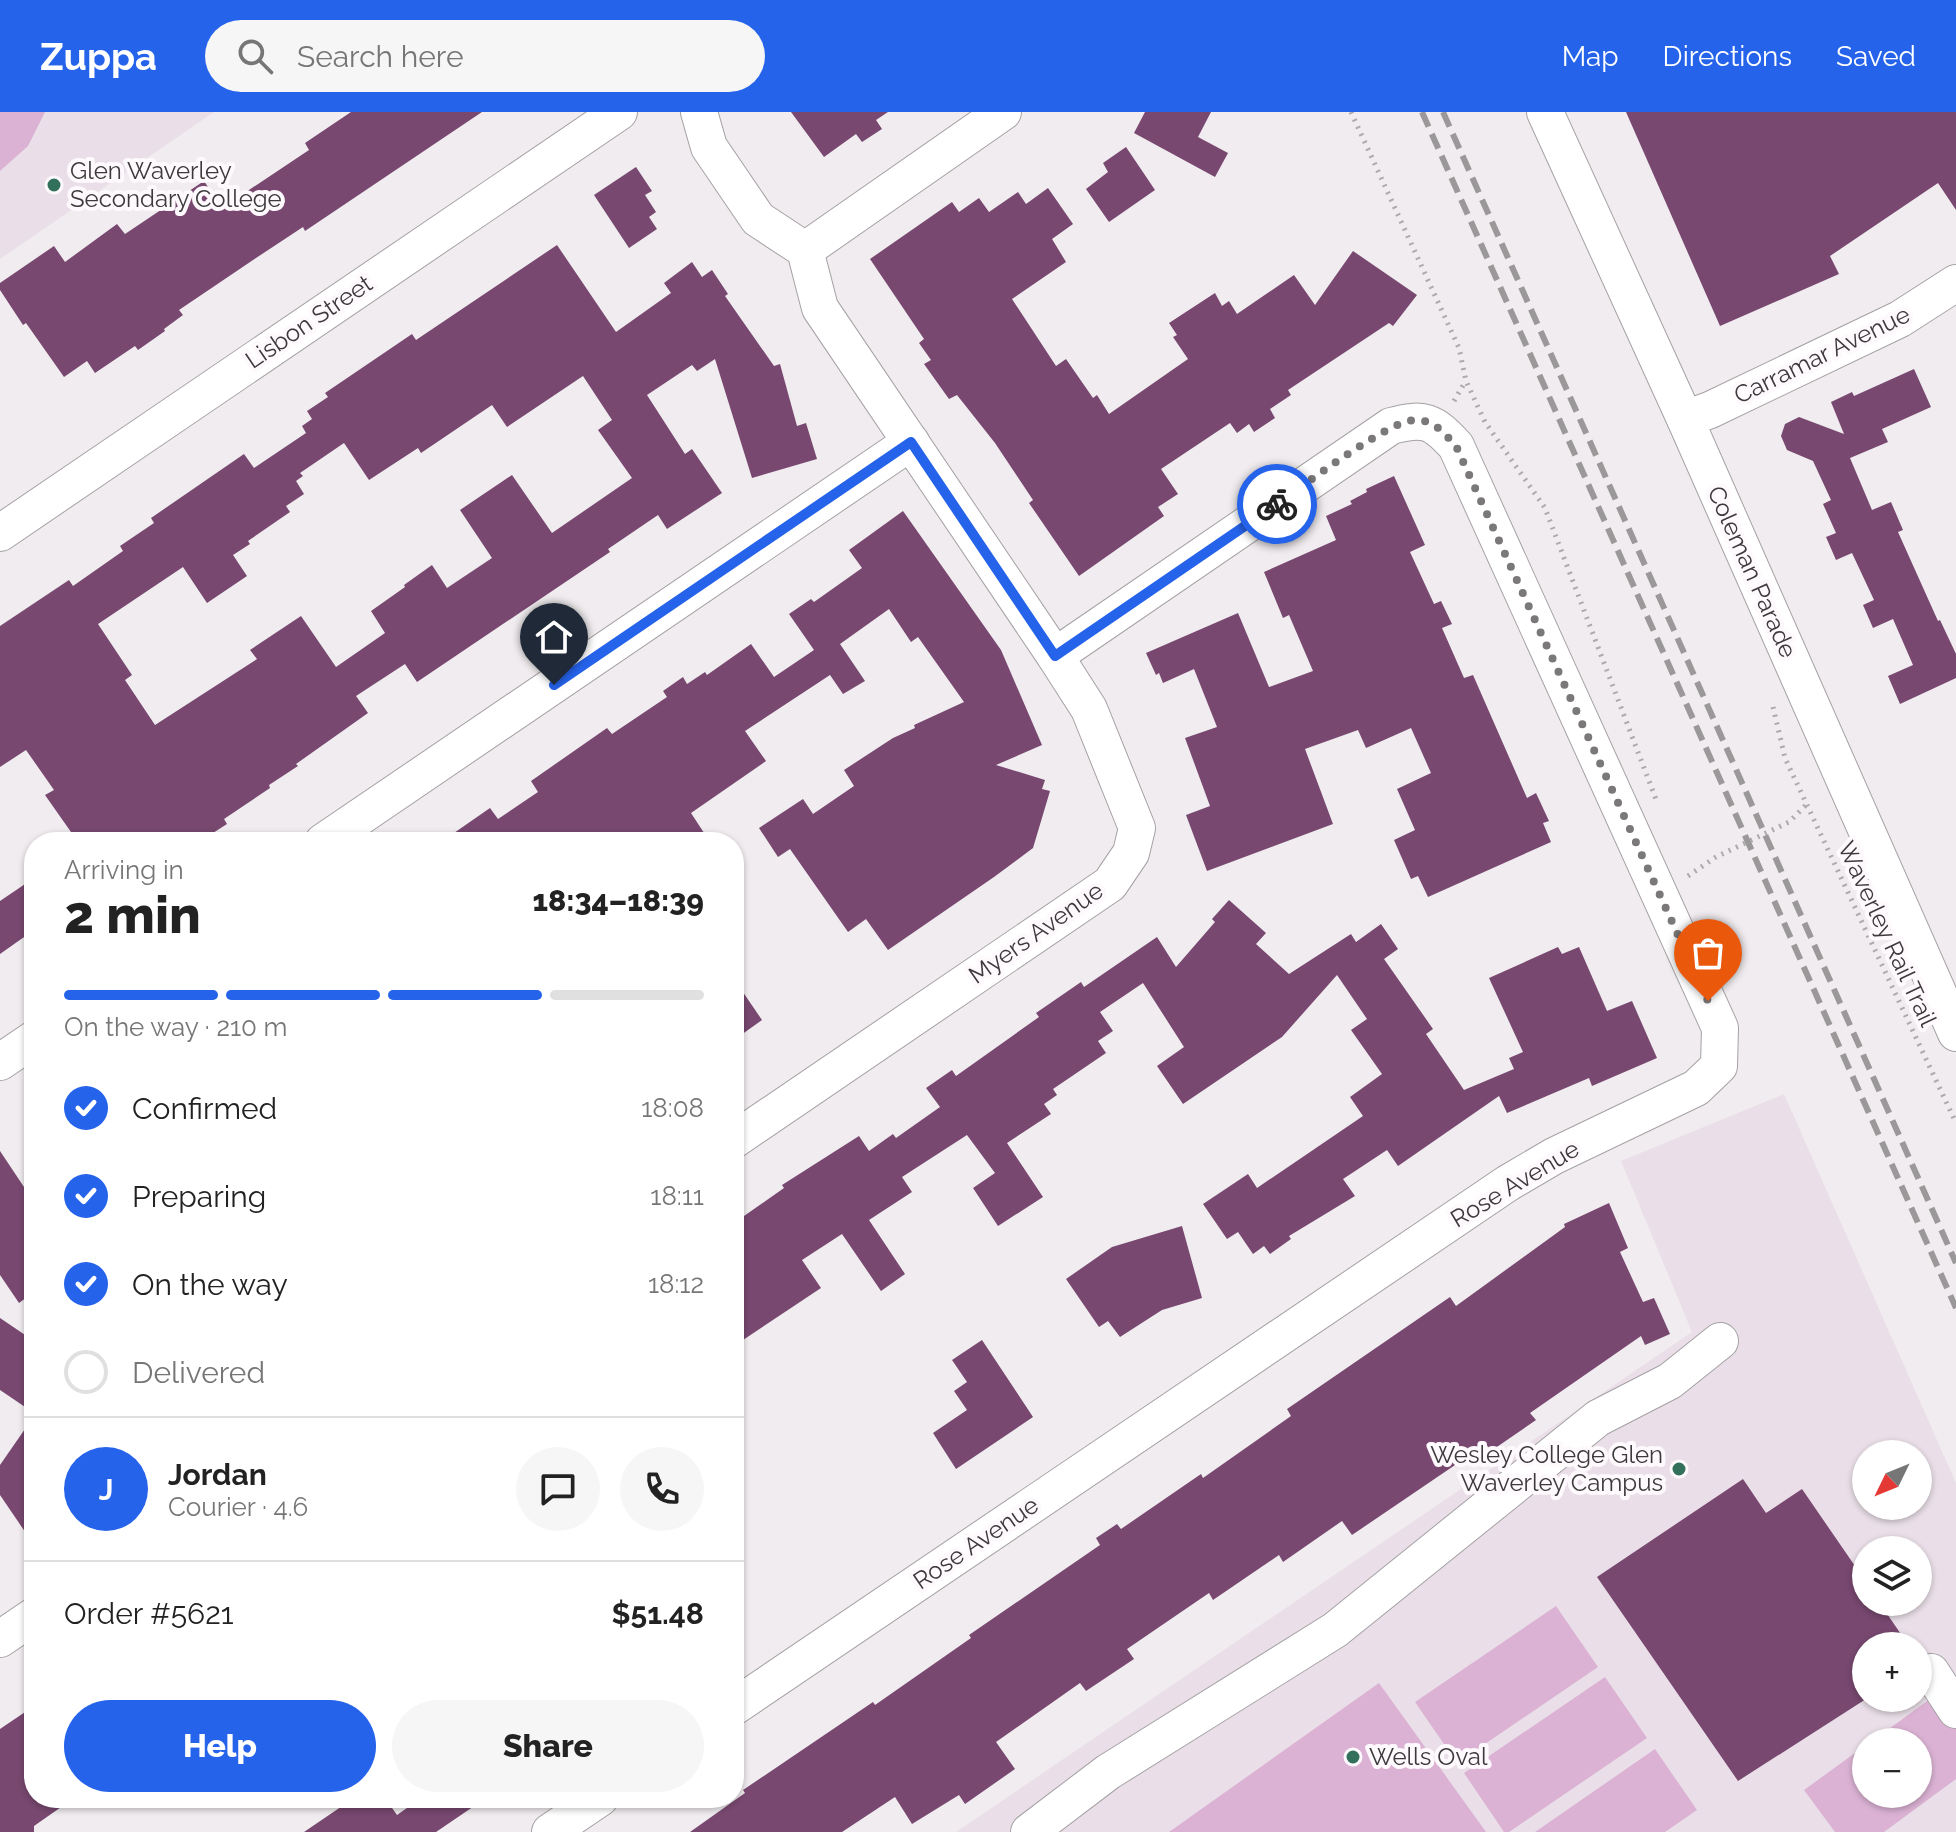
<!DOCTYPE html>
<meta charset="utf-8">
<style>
body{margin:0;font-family:Raleway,sans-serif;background:#f6f6f6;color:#222;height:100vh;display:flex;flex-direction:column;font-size:30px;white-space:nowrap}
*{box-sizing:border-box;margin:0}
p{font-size:26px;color:#767676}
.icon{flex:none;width:44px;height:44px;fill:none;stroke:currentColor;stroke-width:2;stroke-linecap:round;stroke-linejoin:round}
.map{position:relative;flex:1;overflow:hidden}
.details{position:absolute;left:24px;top:720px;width:720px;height:976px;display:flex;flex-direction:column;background:#fff;border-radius:32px;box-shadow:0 2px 6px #0004}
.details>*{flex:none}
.needle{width:52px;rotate:227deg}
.controls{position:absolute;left:1852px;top:1328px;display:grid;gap:16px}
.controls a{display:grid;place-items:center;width:80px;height:80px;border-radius:50%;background:#fff;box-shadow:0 2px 6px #0004;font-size:40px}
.pin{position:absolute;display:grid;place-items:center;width:68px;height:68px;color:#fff;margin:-82px -34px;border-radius:50% 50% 50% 0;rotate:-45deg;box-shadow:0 0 8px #0007}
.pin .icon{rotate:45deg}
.courier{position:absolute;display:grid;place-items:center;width:80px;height:80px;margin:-40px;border:6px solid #2563eb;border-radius:50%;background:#fff;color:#222;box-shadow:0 2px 10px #0007}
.headline em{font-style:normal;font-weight:800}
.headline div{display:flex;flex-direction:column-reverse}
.headline{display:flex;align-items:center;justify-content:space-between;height:136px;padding:0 40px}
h1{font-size:52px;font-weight:800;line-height:60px}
.bar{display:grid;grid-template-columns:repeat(4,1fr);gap:12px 8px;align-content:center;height:96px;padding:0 40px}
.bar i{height:10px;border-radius:6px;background:#e0e0e0}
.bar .on{background:#2563eb}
.bar p{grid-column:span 4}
.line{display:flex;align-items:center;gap:20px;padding:0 40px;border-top:2px solid #e0e0e0}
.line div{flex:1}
.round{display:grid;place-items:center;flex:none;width:84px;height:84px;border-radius:42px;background:#f6f6f6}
ol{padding:0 40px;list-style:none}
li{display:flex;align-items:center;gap:24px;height:88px}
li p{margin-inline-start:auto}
li .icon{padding:8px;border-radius:50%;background:#2563eb;color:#fff;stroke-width:4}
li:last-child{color:#767676}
li i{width:44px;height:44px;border:4px solid #e0e0e0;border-radius:50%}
.button{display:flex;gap:16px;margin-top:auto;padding:16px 40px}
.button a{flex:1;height:92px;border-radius:48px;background:#2563eb;color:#fff;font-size:32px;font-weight:800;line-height:92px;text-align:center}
.button a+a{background:#f6f6f6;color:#222}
header{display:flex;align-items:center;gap:48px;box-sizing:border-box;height:112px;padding:0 40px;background:#2563eb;color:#fff}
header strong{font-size:38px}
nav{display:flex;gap:44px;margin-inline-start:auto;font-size:28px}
.search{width:560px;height:72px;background:#f6f6f6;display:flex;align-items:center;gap:20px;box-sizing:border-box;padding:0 28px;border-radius:44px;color:#767676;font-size:30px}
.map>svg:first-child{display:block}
</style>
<header>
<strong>Zuppa</strong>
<div class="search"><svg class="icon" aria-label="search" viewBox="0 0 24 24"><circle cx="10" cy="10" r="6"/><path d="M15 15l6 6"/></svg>Search here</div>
<nav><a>Map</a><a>Directions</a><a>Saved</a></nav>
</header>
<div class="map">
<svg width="1956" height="1720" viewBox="0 0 1956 1720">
<rect width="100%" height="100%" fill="#f0ecef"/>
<g fill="#eadfe8" fill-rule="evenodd">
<polygon points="0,0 214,0 0,147"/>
<path d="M1784 982 1956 1371V1720H956L1692 1220 1621 1049ZM1866 1342H1918V1394H1866ZM1866 1438H1918V1490H1866ZM1866 1534H1918V1586H1866ZM1866 1630H1918V1682H1866Z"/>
</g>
<g fill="#dbb2d4">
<polygon points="0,0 45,0 28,34 0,59"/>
<polygon points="1556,1494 1598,1555 1457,1651 1415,1590"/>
<polygon points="1605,1565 1647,1626 1509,1720 1504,1720 1464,1661"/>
<polygon points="1379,1571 1486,1720 1169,1720"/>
<polygon points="1934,1584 1956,1613 1956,1667 1884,1720 1835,1720 1804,1678 1866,1633 1866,1682 1918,1682 1918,1630 1871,1630"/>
<polygon points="1655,1637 1697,1698 1665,1720 1535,1720"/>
</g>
<g fill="#784870" fill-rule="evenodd">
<polygon points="351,0 482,0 305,119 303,115 256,146 179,198 183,203 164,217 165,219 138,238 135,234 95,261 87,249 64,265 26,211 23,213 0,178 0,171 54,134 65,150 117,112 125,122 204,69 222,96 309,38 305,31"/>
<polygon points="791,0 888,0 876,8 882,17 862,30 856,22 824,45"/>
<polygon points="1145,0 1211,0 1198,25 1228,41 1215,65 1134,21"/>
<polygon points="1626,0 1956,0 1956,98 1938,71 1830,144 1839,162 1720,214"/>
<polygon points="1126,35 1155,78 1109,110 1086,77 1108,60 1103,51"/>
<polygon points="636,55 652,79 645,83 656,100 649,105 657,117 629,136 594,83"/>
<polygon points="1048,76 1073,112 1052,127 1066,150 1012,187 1056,254 1066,247 1093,286 1097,283 1109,302 1188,247 1173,225 1177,223 1169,211 1215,181 1222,194 1229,189 1237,202 1294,163 1315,193 1353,139 1417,183 1393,214 1389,211 1288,278 1291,283 1270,297 1275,306 1254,320 1249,312 1237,321 1230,311 1161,357 1178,382 1158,395 1164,404 1079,464 1029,391 1033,388 995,331 957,283 949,287 924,252 931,248 919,231 924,227 870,147 952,90 959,100 979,86 989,100 1018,80 1026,92"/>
<path d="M557 133 616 220 671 181 664 171 692 150 702 165 712 158 728 182 725 184 774 254 780 252 797 314 806 311 817 347 752 366 715 247 697 259 692 253 647 283 685 342 692 337 722 381 667 417 658 403 608 437 610 440 417 570 405 552 356 584 368 601 296 652 298 654 269 673 270 676 224 707 227 712 199 730H78L45 683 54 678 26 638 0 655V514L69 468 73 474 123 439 120 434 154 411 151 406 244 342 254 356 306 321 302 314 312 307 307 299 328 285 325 281 412 222 416 228ZM583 264 612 308 598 318 632 366 552 421 512 363 460 398 492 446 447 476 432 453 404 473 405 475 371 499 385 521 336 555 301 504 250 538 257 547 155 613 125 568 132 563 98 512 183 455 207 491 247 464 233 443 250 432 248 429 290 400 286 394 304 382 296 369 303 364 300 361 344 331 369 368 418 336 421 341 492 293 507 315Z"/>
<polygon points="1914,257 1931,295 1882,317 1888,330 1850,346 1872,398 1891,390 1903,418 1898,420 1938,509 1940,508 1956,542 1956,566 1900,592 1888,564 1913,553 1893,507 1873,516 1863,493 1874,488 1852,441 1836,448 1826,425 1836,421 1823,392 1831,388 1813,349 1787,338 1781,324 1785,312 1799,305 1844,322 1831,290 1852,280 1854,284"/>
<polygon points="1394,364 1425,433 1410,440 1434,492 1441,489 1452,512 1442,516 1464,566 1473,563 1527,686 1536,681 1549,709 1543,711 1551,730 1428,785 1418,764 1411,767 1394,728 1415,718 1397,677 1431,661 1411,616 1366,636 1358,618 1305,637 1333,712 1207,759 1186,703 1210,694 1185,626 1217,615 1194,557 1163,571 1159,561 1156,563 1146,541 1238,501 1269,575 1313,559 1289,503 1283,506 1264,460 1336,428 1326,404 1352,392 1350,389 1367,380 1366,377"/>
<polygon points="903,399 1001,538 1042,633 996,653 1045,668 1042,677 1050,679 1033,736 994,765 888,838 866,807 848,820 790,737 778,745 759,716 803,687 813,702 854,674 844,658 893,626 915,616 914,613 964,590 918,525 911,530 889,497 840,532 865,569 843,582 830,563 745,619 766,649 691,701 710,730 441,730 490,696 498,707 538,680 531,669 607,616 612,622 667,585 663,579 683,565 687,572 705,560 707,563 751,532 774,565 814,538 789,502 811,487 814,490 862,456 849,438"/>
<polygon points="34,766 34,818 0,842 0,789"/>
<polygon points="1229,788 1266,821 1256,832 1289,862 1351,822 1356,830 1381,812 1398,837 1384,847 1433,917 1426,922 1464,978 1514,957 1509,946 1523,940 1489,866 1558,835 1562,842 1579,835 1607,899 1632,889 1657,946 1592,974 1589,966 1507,1001 1499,984 1398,1054 1387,1038 1343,1067 1355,1084 1289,1124 1291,1127 1270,1142 1264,1134 1253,1142 1238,1120 1227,1127 1203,1092 1248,1062 1257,1076 1363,1004 1350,985 1382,962 1351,918 1367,907 1337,863 1282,925 1183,992 1157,954 1184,935 1143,871 1100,900 1113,919 1098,929 1106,941 1053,977 1057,983 1044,992 1051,1002 1007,1031 1043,1085 998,1114 973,1076 995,1061 967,1023 902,1065 912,1080 869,1108 905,1162 881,1179 842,1122 802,1148 821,1176 734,1234 734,1111 784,1076 782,1073 859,1024 869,1039 893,1022 896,1026 940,995 926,976 952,958 956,964 1039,905 1036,901 1081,870 1084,875 1157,825 1176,855 1215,810 1212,807"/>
<polygon points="734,867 762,908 734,928"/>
<polygon points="0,1039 34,1090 34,1180 19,1191 0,1163"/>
<polygon points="1609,1091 1628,1136 1620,1140 1643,1190 1654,1186 1670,1222 1645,1233 1641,1224 1530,1301 1536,1308 1491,1339 1486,1332 1352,1423 1342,1409 1283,1450 1279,1443 1213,1488 1209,1481 1127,1537 1134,1547 1086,1579 1080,1571 996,1630 1015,1657 965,1692 959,1683 912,1712 895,1685 842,1720 690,1720 745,1681 743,1678 873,1590 875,1593 971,1526 969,1523 1100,1433 1096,1426 1117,1412 1121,1417 1201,1362 1203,1366 1291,1304 1287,1297 1450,1185 1456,1194 1565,1115 1564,1112"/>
<polygon points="1182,1114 1202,1186 1162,1198 1120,1225 1108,1209 1099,1215 1066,1167 1112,1135"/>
<polygon points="0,1206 34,1229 34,1301 0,1278"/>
<polygon points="982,1228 1033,1305 956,1357 933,1321 967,1298 954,1279 967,1270 952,1248"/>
<polygon points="34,1304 34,1433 0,1383 0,1353"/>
<polygon points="1743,1367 1766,1401 1802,1377 1866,1470 1866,1490 1879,1490 1909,1534 1866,1534 1866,1587 1738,1669 1597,1465"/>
<polygon points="34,1594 34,1686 74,1686 34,1714 34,1720 0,1720 0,1617"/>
<polygon points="354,1686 385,1686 397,1703 421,1686 486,1686 436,1720 304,1720"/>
</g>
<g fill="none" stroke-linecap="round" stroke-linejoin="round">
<g stroke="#a5a1a4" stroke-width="38">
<g id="minor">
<polyline points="699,0 709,35 758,107 805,138 820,196 1055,544"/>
<polyline points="1545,0 1685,307 1956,921"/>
<polyline points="805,138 1003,0"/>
<polyline points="1685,307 1710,298 1900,207 1956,171"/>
<polyline points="0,421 619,0"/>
<polyline points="323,730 911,330"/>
<polyline points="0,950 34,927"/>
<path d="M734 1028 1110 772 1131 741 1137 716 1089 597 1055 544 1391 314C1425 305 1433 309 1456 334L1720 916 1719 954 1696 976 1554 1044 1508 1071 734 1595"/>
<polyline points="0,1527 34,1504"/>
<polyline points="1931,1560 1956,1598"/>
<polyline points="550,1720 600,1686"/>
<polyline points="1029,1720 1108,1660 1335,1518 1598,1306 1670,1269 1720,1229"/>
</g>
</g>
<g stroke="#adaaac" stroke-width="5" stroke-dasharray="2 6" stroke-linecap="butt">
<polyline points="1351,0 1459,236 1466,269 1485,310 1545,396 1657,690"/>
<polyline points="1454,289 1465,270"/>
<polyline points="1773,595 1785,646 1956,1011"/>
<polyline points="1688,764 1716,745 1789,710 1806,693"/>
</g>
<use href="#minor" stroke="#fff" stroke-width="36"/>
<g stroke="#9b989a" stroke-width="6" stroke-dasharray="16 8" stroke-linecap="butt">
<polyline points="1422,0 1956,1196"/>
<polyline points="1443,0 1956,1151"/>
</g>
</g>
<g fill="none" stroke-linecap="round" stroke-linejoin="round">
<path stroke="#7b787a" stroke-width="8" stroke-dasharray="0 14.4" d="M1277 392C1303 374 1389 308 1415 308 1433 307 1445 322 1456 334L1708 889"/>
<polyline stroke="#2563eb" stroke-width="10" points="554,573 911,330 1055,544 1277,392"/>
</g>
<g fill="#33705c" stroke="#fdf9fc" stroke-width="3">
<circle cx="54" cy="73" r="8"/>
<circle cx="1679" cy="1357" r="8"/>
<circle cx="1353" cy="1645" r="8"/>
</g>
<g text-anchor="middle" stroke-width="8" stroke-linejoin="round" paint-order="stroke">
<g font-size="24" fill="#3c3a3b" stroke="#fdf9fc" text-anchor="start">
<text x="70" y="67">Glen Waverley<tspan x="70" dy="28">Secondary College</tspan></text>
<text x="1663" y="1351" text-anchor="end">Wesley College Glen<tspan x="1663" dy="28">Waverley Campus</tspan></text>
<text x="1369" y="1653">Wells Oval</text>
</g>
<g font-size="24" fill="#3c3a3b" stroke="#fdf9fc">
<text transform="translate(309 210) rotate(-34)" y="8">Lisbon Street</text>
<text transform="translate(1822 243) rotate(-26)" y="8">Carramar Avenue</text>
<text transform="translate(1752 460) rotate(66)" y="8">Coleman Parade</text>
<text transform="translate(1036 821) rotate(-35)" y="8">Myers Avenue</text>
<text transform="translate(1887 822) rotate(65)" y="8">Waverley Rail Trail</text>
<text transform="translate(1515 1072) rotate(-31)" y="8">Rose Avenue</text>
<text transform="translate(976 1431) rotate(-34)" y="8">Rose Avenue</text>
</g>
</g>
</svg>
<div class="controls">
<a><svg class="needle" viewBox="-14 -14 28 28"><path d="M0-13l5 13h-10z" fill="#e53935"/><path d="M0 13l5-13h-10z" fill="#767676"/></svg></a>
<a><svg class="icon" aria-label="layers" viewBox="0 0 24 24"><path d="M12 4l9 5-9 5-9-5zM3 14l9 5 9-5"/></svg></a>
<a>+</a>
<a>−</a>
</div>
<div class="pin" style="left:1708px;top:889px;background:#ea580c"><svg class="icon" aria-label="bag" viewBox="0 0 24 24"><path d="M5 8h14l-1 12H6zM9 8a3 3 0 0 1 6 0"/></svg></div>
<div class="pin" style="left:554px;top:573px;background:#1f2937"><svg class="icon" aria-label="home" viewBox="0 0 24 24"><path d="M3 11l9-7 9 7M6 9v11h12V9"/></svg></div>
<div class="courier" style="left:1277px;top:392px"><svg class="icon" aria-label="bike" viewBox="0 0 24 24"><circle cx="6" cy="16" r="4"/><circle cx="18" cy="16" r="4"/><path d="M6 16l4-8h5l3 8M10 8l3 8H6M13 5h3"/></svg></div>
<section class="details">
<div class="headline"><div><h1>2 min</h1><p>Arriving in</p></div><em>18:34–18:39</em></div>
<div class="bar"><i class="on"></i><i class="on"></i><i class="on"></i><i></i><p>On the way · 210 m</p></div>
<ol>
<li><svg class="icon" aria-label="check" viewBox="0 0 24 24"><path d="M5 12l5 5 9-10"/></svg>Confirmed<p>18:08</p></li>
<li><svg class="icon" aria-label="check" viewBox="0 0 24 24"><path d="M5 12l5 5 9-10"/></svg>Preparing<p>18:11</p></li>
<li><svg class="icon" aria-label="check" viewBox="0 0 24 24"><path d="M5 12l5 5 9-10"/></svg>On the way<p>18:12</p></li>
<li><i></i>Delivered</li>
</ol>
<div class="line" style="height:144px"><b class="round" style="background:#2563eb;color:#fff">J</b><div><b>Jordan</b><p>Courier · 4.6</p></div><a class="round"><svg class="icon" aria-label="chat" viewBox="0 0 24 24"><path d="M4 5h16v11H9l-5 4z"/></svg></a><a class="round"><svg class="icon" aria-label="phone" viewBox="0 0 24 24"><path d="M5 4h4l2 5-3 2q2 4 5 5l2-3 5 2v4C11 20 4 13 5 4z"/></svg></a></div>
<div class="line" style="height:104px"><div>Order #5621</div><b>$51.48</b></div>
<div class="button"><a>Help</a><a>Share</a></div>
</section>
</div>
